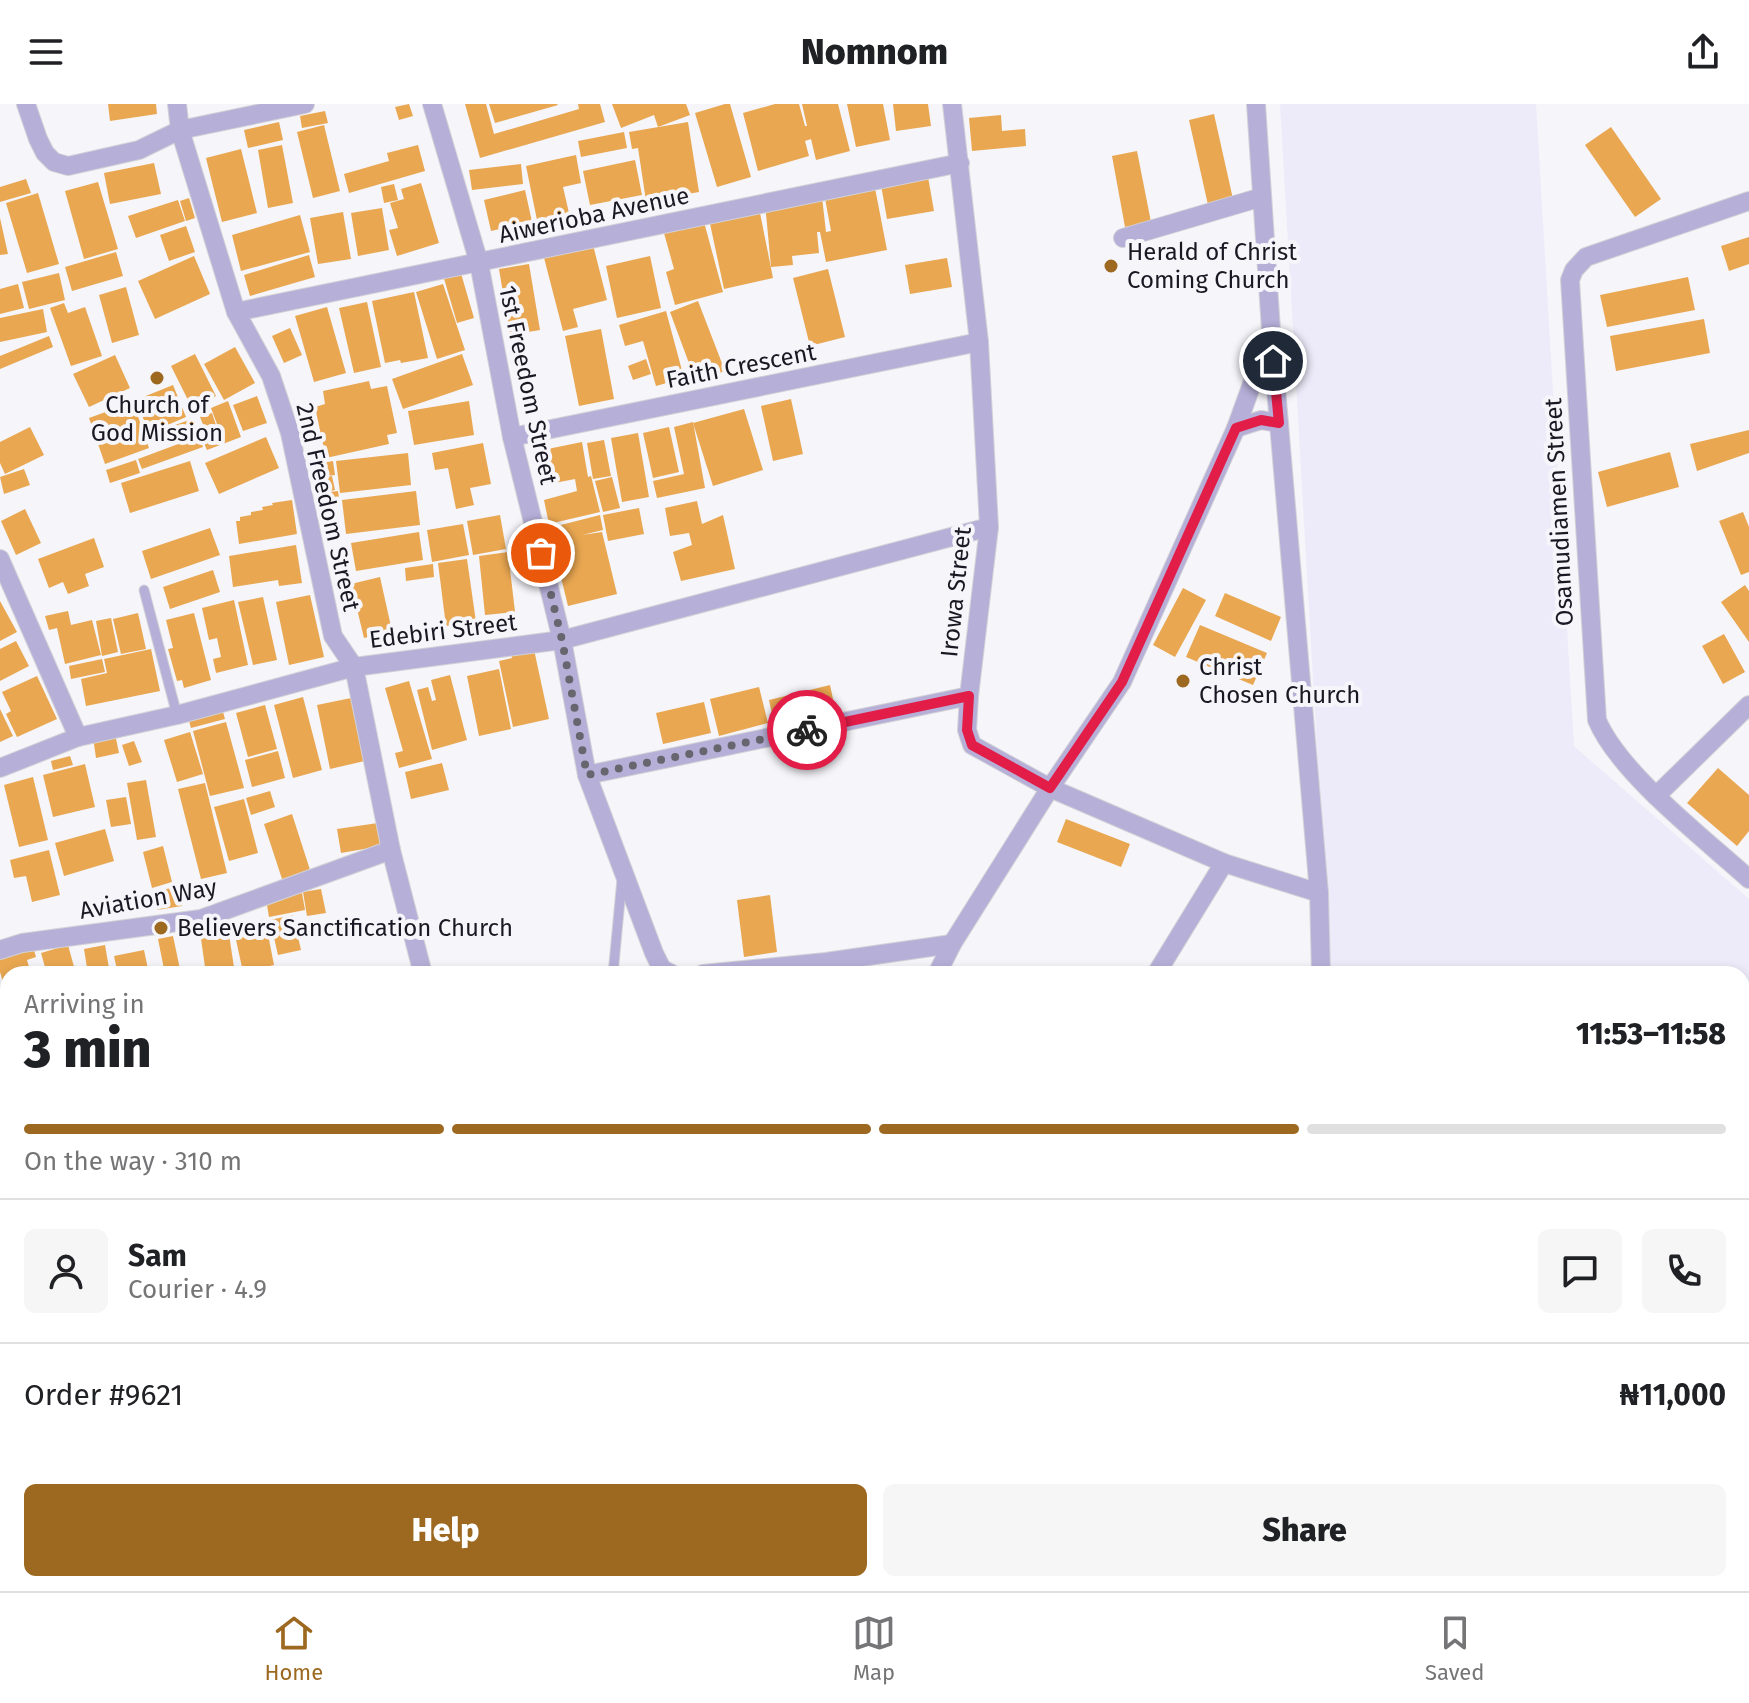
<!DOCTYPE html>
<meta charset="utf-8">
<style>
body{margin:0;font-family:"Fira Sans",sans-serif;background:#f6f6f6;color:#202124;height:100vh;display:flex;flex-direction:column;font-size:30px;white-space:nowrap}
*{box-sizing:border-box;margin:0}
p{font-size:26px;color:#757577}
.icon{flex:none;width:44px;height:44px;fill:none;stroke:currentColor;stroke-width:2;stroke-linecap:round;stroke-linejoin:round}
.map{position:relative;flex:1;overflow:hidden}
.details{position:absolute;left:0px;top:862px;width:1750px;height:626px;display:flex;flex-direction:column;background:#fff;border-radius:24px 24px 0 0;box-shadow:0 4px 12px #0003}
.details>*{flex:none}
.pin{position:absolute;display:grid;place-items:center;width:68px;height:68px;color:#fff;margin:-34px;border:4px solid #fff;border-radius:50%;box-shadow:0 2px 8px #0007}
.courier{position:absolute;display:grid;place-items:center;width:80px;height:80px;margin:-40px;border:6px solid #e11d48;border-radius:50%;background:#fff;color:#222;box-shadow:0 2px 10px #0007}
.head em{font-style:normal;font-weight:800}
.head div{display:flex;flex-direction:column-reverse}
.head{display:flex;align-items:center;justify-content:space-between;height:136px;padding:0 24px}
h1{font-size:52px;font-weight:800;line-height:60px}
.bar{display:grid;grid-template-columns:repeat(4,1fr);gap:12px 8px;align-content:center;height:96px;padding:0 24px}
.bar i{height:10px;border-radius:6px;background:#e0e0e0}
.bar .selected{background:#9d6920}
.bar p{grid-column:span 4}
.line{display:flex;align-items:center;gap:20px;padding:0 24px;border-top:2px solid #e0e0e0}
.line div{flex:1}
.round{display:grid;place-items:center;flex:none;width:84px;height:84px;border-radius:12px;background:#f6f6f6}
.action{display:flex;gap:16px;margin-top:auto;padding:16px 24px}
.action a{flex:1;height:92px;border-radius:12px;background:#9d6920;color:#fff;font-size:32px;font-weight:800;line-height:92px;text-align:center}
.action a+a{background:#f6f6f6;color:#202124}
header{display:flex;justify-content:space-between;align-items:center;height:104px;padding:0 24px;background:#fff;font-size:36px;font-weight:800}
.menu{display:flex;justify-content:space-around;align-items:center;height:112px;border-top:2px solid #e0e0e0;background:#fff;font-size:22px;color:#757577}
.menu a{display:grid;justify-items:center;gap:4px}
.menu .selected{color:#9d6920}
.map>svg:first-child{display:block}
</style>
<header><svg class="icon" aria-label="menu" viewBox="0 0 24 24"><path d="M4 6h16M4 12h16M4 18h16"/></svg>Nomnom<svg class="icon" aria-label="share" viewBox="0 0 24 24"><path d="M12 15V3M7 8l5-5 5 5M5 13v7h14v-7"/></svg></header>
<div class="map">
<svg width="1749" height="1487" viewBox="0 0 1749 1487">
<rect width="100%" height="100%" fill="#f5f5fa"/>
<polygon fill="#edebf9" points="1280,0 1536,0 1574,642 1749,795 1749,1487 792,1487 791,1480 1742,1480 1742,870 1330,870"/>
<g fill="#e9a751">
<polygon points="108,0 156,0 157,10 110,17"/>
<polygon points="409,0 413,12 399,16 395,3"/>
<polygon points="465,0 486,0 494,30 579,5 578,0 600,0 605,18 480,54"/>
<polygon points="489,0 557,0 558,1 495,19"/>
<polygon points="612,0 686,0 690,11 658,23 654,11 621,24"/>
<polygon points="725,0 730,0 751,73 717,83 695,9"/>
<polygon points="775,0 799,0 805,22 807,22 802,0 838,0 850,47 816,56 811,35 805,37 809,52 758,67 743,9"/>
<polygon points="847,0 883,0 890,36 856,43"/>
<polygon points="893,0 928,0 931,22 896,27"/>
<polygon points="325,7 328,19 302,24 300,12"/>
<polygon points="1214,10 1233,95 1208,101 1189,16"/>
<polygon points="1001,11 1002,27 1025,25 1026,42 972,47 969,14"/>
<polygon points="279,18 283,36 248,44 244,26"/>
<polygon points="688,18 699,88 646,97 638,44 632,45 629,28"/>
<polygon points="324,21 340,87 313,94 297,28"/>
<polygon points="1611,23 1661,95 1635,113 1585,41"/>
<polygon points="624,28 627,44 581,53 578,37"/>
<polygon points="282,41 293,99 268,104 258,46"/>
<polygon points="418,41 425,67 349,89 344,70 389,57 387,49"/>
<polygon points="241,45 257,109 222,118 206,54"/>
<polygon points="1137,47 1151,118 1125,123 1112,52"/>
<polygon points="576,51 581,79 563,83 569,109 537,116 526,62"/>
<polygon points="635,56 642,91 590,101 583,67"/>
<polygon points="154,59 161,90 110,100 104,69"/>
<polygon points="521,60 523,80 472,86 469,66"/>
<polygon points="928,73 934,107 887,115 881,81"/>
<polygon points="26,75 31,89 0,98 0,83"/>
<polygon points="98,78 118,145 84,155 65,87"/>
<polygon points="421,79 439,139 397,152 389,126 398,124 390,99 404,95 401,85"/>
<polygon points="874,79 887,146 826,158 820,128 817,128 819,149 792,152 793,161 771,163 765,99 822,93 826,128 831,127 824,89"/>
<polygon points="394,80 398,96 384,99 381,83"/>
<polygon points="525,86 532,118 491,127 484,96"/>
<polygon points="38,89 59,160 27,169 6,99"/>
<polygon points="189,94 195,114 186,117 180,97"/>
<polygon points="178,96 185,117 136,134 128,112"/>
<polygon points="382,104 389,146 358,152 351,109"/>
<polygon points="759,104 773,174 724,185 709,115"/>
<polygon points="343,108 351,155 318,160 310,114"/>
<polygon points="300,111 310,148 241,167 232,131"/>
<polygon points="0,114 8,150 0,151"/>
<polygon points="704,118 723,188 675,201 666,168 674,165 664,129"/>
<polygon points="186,122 195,148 169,157 160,131"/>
<polygon points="591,133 607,196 573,205 578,223 563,227 542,146"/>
<polygon points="1749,133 1749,160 1729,167 1721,142"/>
<polygon points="116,148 123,172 72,187 65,163"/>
<polygon points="309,151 315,173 250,192 244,171"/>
<polygon points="194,152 210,190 155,215 138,177"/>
<polygon points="650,152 661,204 617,214 606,162"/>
<polygon points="947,154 952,183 910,190 905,161"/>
<polygon points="529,160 540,226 510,231 499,165"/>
<polygon points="828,165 845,233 810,242 793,174"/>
<polygon points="460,166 474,214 457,219 443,171"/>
<polygon points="59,169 65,196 29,205 22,178"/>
<polygon points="1688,173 1695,206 1607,223 1600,191"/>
<polygon points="18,180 24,204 0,210 0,185"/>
<polygon points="443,180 465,246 437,255 416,188"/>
<polygon points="126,183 139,231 112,239 99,191"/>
<polygon points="414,188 428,254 401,259 400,256 385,259 372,197"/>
<polygon points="698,197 725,267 696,278 670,208"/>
<polygon points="367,198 381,263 354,269 339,204"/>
<polygon points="64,199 68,209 85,203 102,252 71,262 50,204"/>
<polygon points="327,203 346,269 314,278 295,212"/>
<polygon points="43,205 47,228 0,238 0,214"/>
<polygon points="666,207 684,274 656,282 643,237 625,242 619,221"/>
<polygon points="1704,215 1710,249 1616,267 1610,232"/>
<polygon points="290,224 302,251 284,259 272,232"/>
<polygon points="601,225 614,295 579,302 565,232"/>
<polygon points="49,232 53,243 0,265 0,252"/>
<polygon points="235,243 255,279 224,296 204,260"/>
<polygon points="195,250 216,292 192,304 171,262"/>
<polygon points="462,250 473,281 403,305 392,275"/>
<polygon points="115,251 130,284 89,303 73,270"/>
<polygon points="646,255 651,270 633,276 628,262"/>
<polygon points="369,277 371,285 387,282 397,329 387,331 389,340 326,354 315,303 325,300 323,287"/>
<polygon points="173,281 186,313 149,329 136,296"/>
<polygon points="257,292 267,319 243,327 233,301"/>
<polygon points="791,295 803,350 773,357 761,302"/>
<polygon points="228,297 241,333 207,346 202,335 220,328 211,304"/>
<polygon points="469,297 474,331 414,341 408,307"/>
<polygon points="133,298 149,344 105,360 89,314"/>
<polygon points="744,305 763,366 713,382 693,319"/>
<polygon points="212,309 217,324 206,328 200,313"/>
<polygon points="192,315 203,343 142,365 138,355 181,339 175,321"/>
<polygon points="693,318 705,384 657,394 653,377 684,370 674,323"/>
<polygon points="30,323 44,351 5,370 0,359 0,338"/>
<polygon points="669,323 679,368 653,374 643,329"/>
<polygon points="1749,326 1749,349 1697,367 1690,340"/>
<polygon points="638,329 649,393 622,398 611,334"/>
<polygon points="266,333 279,364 219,390 205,359"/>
<polygon points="604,336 611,372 593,375 587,339"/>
<polygon points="582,338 588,373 591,372 600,408 549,420 544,396 577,387 575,375 544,381 538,347"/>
<polygon points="483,339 491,380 470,384 474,401 456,405 448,364 435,366 432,349"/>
<polygon points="1670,348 1679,383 1607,403 1598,368"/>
<polygon points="408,349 411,381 340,389 336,357"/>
<polygon points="136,356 140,369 110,379 106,366"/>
<polygon points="190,357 199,387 130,409 121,379"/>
<polygon points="333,357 335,371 319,373 317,360"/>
<polygon points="24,365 30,381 4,390 0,373"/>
<polygon points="332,372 335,386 326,388 323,374"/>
<polygon points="612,373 620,404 603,408 595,377"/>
<polygon points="338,387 339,394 322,397 321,389"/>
<polygon points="416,387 420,421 346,430 342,396"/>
<polygon points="292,396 297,430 239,440 236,417 240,417 240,413 251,411 251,408 263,406 262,403 273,401 272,399"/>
<polygon points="697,397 702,420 723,411 735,465 681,477 673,448 692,441 689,429 670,432 665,404"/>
<polygon points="639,404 644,430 608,437 603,411"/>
<polygon points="25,405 41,439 16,451 1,417"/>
<polygon points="1743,408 1749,423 1749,468 1741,471 1719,417"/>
<polygon points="500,411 506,445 473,451 467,417"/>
<polygon points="600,411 603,426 582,431 602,428 617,490 568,502 549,424"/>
<polygon points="463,420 469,451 432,458 427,426"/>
<polygon points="210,424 220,451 151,475 142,447"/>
<polygon points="419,428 423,456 356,467 351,439"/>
<polygon points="94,434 104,463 85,470 89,482 68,490 63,478 49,484 38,455"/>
<polygon points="296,441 302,479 279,482 278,476 233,483 229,452"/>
<polygon points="508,448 515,508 485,511 479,452"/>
<polygon points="467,455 476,518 446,522 438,459"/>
<polygon points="433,460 434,473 406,477 405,464"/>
<polygon points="213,466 220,488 170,505 163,483"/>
<polygon points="380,473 392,527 364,534 351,480"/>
<polygon points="1745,481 1749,487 1749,538 1721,498"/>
<polygon points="1183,484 1206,496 1175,553 1153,541"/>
<polygon points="1225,489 1281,513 1271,537 1215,512"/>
<polygon points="310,491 324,553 289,561 276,498"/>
<polygon points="263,493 277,556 253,561 238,498"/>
<polygon points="234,496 248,561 216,569 213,555 221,553 217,534 209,536 202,504"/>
<polygon points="0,497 17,528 0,537"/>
<polygon points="68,507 71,521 92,516 101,551 65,560 57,524 49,526 45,512"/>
<polygon points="138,509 146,545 121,550 113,515"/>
<polygon points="194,509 211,576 184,584 182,576 177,577 168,545 173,544 166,516"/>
<polygon points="111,514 118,548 102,552 96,517"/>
<polygon points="1200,521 1267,549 1253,581 1186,553"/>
<polygon points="1724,530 1745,568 1723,580 1702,542"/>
<polygon points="16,537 29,562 0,577 0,545"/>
<polygon points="533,541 549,615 513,623 499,557 512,554 510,546"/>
<polygon points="151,545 160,587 86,602 81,575 107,569 104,555"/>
<polygon points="102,555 105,568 71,575 69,562"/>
<polygon points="499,565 511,625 479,632 467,572"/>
<polygon points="450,571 467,636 432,646 417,586 428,583 432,597 436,596 431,576"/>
<polygon points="37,572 57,615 17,633 6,610 11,607 2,588"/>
<polygon points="409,577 432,655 399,664 395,649 403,647 385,584"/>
<polygon points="830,581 835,604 774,619 769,596"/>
<polygon points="759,583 768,619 719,632 710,595"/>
<polygon points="303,593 322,666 293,674 274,601"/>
<polygon points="356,593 369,656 330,665 317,601"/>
<polygon points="704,598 711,629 663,640 656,609"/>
<polygon points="265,601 277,645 248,653 236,609"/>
<polygon points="0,605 13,632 0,638"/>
<polygon points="223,608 225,615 191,624 189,617"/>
<polygon points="226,618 244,684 210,692 193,627"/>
<polygon points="190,628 203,670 177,678 164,636"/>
<polygon points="115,630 119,649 96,654 93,633"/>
<polygon points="134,637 142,658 129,662 122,641"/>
<polygon points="278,647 285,674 252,683 245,656"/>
<polygon points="70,652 73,661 53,666 51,657"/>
<polygon points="442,659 449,686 411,695 405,668"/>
<polygon points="85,660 95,703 53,713 43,671"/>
<polygon points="1718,664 1749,691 1749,727 1737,742 1687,699"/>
<polygon points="33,673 48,736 19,743 4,681"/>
<polygon points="146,676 156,733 137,736 127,679"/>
<polygon points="205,679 227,769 201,775 178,685"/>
<polygon points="270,687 275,703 251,711 246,694"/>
<polygon points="126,693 131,720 111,723 106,696"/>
<polygon points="244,695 258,749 229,757 214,703"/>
<polygon points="292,710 311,769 283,778 264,720"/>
<polygon points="1066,715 1130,740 1121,763 1057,738"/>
<polygon points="378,719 381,742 341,749 337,725"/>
<polygon points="105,725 114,757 64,772 55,739"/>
<polygon points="163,742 172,778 152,784 143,748"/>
<polygon points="49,746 60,791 32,798 26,772 14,774 10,756"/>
<polygon points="178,783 182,802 157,806 154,787"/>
<polygon points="321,785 326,809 307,812 303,788"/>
<polygon points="302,789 305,806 269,813 266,795"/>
<polygon points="770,791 777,848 744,853 737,796"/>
<polygon points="293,811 301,846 278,851 270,816"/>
<polygon points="265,815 274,861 243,868 233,822"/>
<polygon points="228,824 235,870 206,870 200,828"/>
<polygon points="173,832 181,870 165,870 158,835"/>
<polygon points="68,841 76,870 47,870 41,849"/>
<polygon points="105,841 110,870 88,870 84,845"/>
<polygon points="33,843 36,853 27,856 31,870 8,870 7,892 0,868 0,854"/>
<polygon points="144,846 149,870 118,870 114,852"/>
<polygon points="8,920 8,954 0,955 0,921"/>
<polygon points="8,957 8,987 0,988 0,958"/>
<polygon points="8,989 8,1002 0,1003 0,990"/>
<polygon points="6,1031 8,1076 0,1085 0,1038"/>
<polygon points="0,1154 8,1161 8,1169 0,1179"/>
<polygon points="0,1220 8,1226 8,1263 0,1257"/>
<polygon points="0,1266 8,1273 8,1311 5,1314 0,1309"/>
<polygon points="88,1480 122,1480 130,1487 82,1487"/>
</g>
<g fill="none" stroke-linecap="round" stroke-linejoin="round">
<g stroke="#d2d2d7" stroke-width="11">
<g id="service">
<polyline points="144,486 177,611"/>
<polyline points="613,870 622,775"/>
<polyline points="629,1487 631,1480"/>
</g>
</g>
<g stroke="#d2d2d7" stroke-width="20">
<g id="minor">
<polyline points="26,0 38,35 45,49 54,58 68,62 139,46 180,26 305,0"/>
<polyline points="177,0 180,26 236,208 271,272 290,329 333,532 354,563 391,746 423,870"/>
<polyline points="432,0 479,159 512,333 562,536 587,671 654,849 662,865 672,870"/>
<polyline points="952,0 979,238 989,423 969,592 967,626 972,641 1050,684 1224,759 1319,789"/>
<polyline points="1256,0 1271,226 1319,789 1321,870"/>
<path d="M1749 97 1586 153 1574 166 1570 176 1597 616C1619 669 1705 735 1749 775"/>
<polyline points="1123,134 1262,93"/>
<polyline points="236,208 960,59"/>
<polyline points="1236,324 1261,316 1279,319"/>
<polyline points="512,333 979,238"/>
<polyline points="0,455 78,633"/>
<polyline points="0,664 78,633 177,611 354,563 562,536 989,423"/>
<polyline points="587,671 969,592"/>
<polyline points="1656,692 1749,601"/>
<polyline points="0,846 22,839 201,815 391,746"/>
<polyline points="703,870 826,858 952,840"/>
<polyline points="937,870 952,840 1050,684 1122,578 1236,324 1269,233"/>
<polyline points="1156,870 1224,759"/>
<polyline points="0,1014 8,1014"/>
<polyline points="0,1141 8,1149"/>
<polyline points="0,1351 8,1339"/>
<polyline points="0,1457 8,1464"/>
<polyline points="25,1480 33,1487"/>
</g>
</g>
<use href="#service" stroke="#b6afd8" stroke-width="9"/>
<use href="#minor" stroke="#b6afd8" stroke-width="18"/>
</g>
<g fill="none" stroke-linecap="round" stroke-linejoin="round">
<polyline stroke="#67656e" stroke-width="8" stroke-dasharray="0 14.4" points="541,449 562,536 587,671 807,626"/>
<polyline stroke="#e11d48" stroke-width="10" points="807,626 969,592 967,626 972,641 1050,684 1122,578 1236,324 1261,316 1279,319 1273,257"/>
</g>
<g fill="#9d6920" stroke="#f5f5fa" stroke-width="3">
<circle cx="1111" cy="162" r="8"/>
<circle cx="157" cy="274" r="8"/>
<circle cx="1183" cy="577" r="8"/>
<circle cx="161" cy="824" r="8"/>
</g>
<g text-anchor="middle" stroke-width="8" stroke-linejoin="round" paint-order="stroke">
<g font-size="24" fill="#1a1822" stroke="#f5f5fa">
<text transform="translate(594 111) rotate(-12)" y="8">Aiwerioba Avenue</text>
<text transform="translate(741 262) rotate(-11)" y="8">Faith Crescent</text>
<text transform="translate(528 281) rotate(78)" y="8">1st Freedom Street</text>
<text transform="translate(328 403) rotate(77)" y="8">2nd Freedom Street</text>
<text transform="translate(1559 408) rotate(-93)" y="8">Osamudiamen Street</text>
<text transform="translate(956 488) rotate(-84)" y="8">Irowa Street</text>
<text transform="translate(443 527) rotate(-7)" y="8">Edebiri Street</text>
<text transform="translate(148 795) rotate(-10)" y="8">Aviation Way</text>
</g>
<g font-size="24" fill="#1a1822" stroke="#f5f5fa" text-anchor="start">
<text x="1127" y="156">Herald of Christ<tspan x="1127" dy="28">Coming Church</tspan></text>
<text x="157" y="309" text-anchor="middle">Church of<tspan x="157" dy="28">God Mission</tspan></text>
<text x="1199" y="571">Christ<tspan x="1199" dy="28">Chosen Church</tspan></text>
<text x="177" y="832">Believers Sanctification Church</text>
</g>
</g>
</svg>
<div class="pin" style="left:541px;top:449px;background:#ea580c"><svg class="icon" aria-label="bag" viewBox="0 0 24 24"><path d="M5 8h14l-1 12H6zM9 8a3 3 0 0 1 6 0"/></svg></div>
<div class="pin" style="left:1273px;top:257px;background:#1f2937"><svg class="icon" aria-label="home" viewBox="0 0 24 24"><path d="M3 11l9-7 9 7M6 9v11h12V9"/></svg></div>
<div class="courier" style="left:807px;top:626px"><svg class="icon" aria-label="bike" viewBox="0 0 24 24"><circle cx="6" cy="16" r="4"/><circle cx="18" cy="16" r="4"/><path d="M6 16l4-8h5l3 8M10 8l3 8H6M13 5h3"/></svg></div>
<section class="details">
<div class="head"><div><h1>3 min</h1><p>Arriving in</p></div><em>11:53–11:58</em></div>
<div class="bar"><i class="selected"></i><i class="selected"></i><i class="selected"></i><i></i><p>On the way · 310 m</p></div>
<div class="line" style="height:144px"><a class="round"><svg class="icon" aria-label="person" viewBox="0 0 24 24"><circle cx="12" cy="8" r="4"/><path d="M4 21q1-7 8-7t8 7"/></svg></a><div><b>Sam</b><p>Courier · 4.9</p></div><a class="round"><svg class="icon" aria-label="chat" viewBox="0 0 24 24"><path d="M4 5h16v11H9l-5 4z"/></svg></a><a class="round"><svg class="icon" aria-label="phone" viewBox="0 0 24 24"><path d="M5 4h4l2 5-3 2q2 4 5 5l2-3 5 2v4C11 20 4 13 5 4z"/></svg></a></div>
<div class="line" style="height:104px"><div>Order #9621</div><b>₦11,000</b></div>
<div class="action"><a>Help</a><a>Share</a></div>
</section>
</div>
<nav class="menu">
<a class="selected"><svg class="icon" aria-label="home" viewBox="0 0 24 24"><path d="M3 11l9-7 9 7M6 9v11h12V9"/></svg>Home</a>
<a><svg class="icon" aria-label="map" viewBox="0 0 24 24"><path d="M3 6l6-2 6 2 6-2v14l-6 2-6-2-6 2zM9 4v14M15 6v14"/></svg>Map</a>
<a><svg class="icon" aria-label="saved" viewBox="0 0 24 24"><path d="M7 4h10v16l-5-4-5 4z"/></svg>Saved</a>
</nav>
